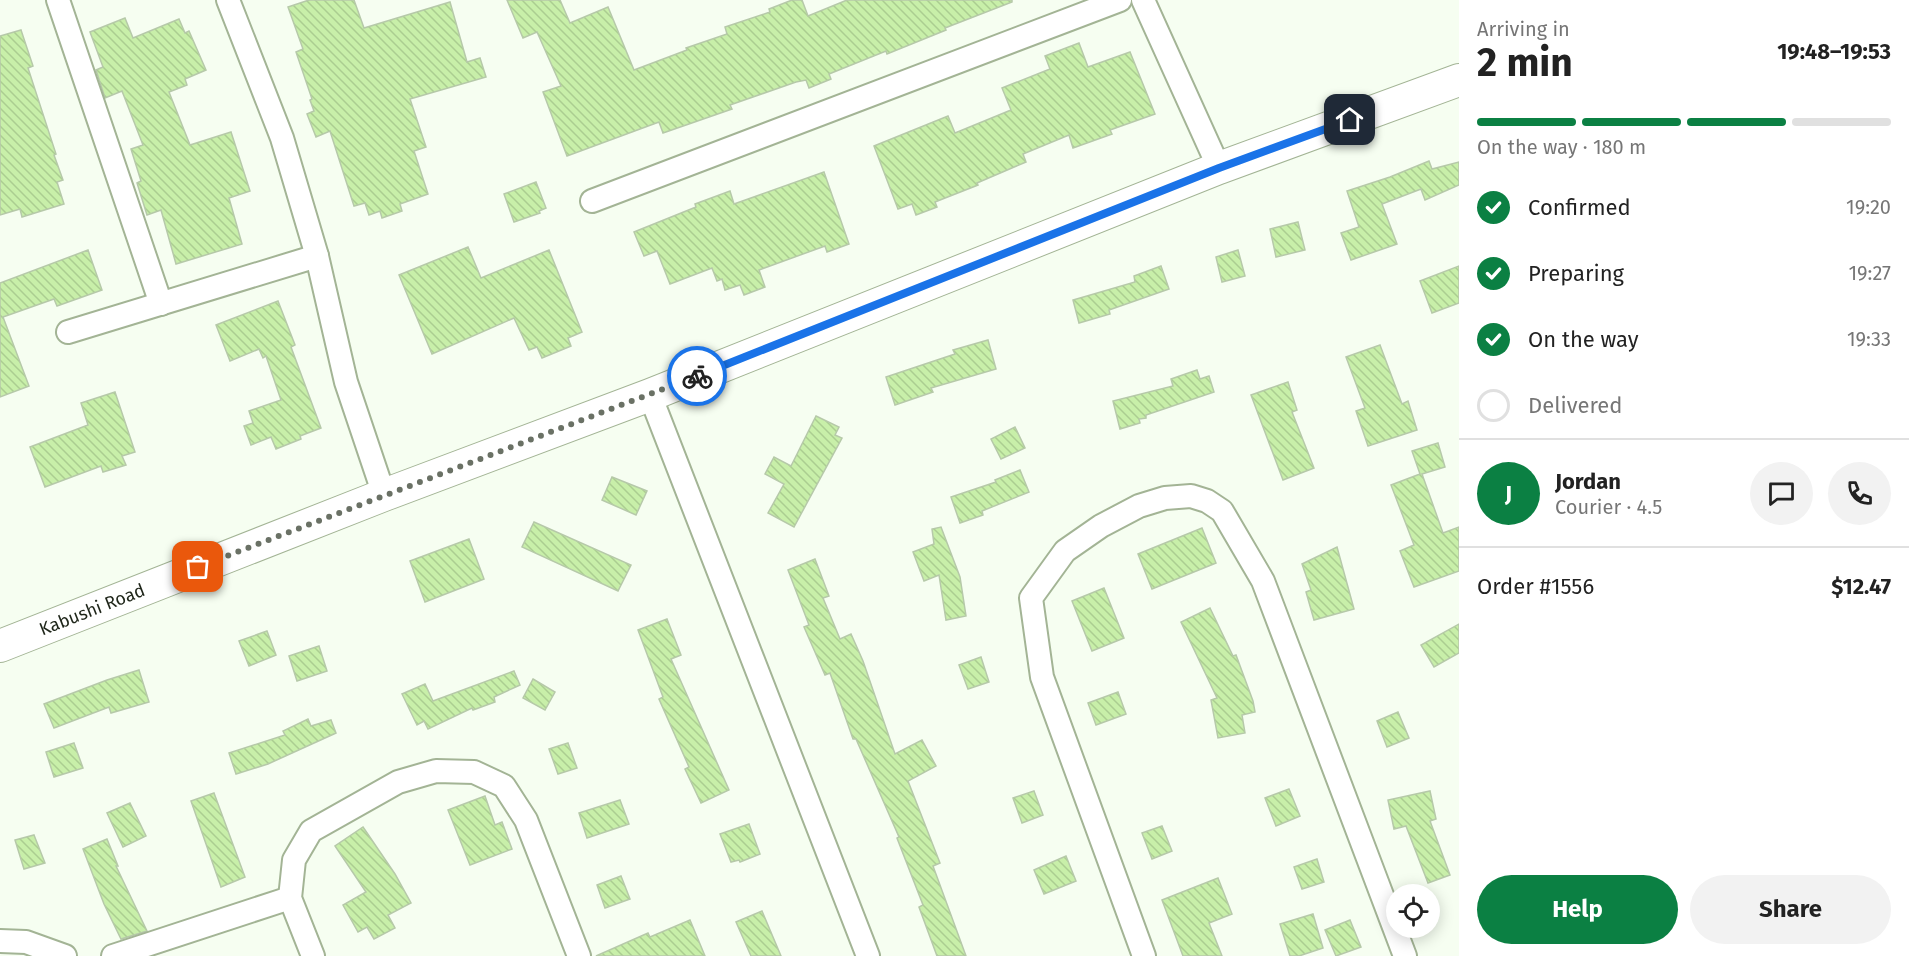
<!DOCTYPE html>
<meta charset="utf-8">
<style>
body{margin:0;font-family:"Fira Sans",sans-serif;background:#f2f2f2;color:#222;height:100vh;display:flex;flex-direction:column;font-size:22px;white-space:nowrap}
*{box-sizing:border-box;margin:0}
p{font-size:20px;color:#767676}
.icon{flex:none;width:33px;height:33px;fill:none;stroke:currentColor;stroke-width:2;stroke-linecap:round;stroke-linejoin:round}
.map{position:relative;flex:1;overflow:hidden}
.details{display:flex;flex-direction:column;background:#fff;width:450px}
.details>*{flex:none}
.fabs{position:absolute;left:1386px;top:884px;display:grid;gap:12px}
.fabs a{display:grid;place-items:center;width:54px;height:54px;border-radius:50%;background:#fff;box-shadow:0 3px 15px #0003;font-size:30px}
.pin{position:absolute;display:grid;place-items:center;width:51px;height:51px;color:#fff;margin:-26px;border-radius:12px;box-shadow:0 3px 9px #0006}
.courier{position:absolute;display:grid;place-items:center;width:60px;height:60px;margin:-30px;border:4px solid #1a73e8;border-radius:50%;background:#fff;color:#222;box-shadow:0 2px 8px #0007}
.overview em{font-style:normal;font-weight:700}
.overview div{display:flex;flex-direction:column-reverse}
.overview{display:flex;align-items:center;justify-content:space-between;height:102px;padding:0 18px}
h1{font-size:39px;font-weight:700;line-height:45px}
.bar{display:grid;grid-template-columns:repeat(4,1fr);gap:9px 6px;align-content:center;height:72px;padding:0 18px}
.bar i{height:8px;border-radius:4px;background:#e0e0e0}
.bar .selected{background:#0b8043}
.bar p{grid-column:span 4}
.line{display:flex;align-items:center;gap:15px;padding:0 18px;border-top:2px solid #e0e0e0}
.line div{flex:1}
.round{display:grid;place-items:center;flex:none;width:63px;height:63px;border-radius:32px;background:#f2f2f2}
ol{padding:0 18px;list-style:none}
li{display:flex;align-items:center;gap:18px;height:66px}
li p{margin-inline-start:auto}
li .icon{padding:6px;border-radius:50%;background:#0b8043;color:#fff;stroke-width:4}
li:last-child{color:#767676}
li i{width:33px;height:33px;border:3px solid #e0e0e0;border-radius:50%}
.primary-button{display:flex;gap:12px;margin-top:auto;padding:12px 18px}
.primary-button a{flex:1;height:69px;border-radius:36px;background:#0b8043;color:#fff;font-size:24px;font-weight:700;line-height:69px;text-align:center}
.primary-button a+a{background:#f2f2f2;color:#222}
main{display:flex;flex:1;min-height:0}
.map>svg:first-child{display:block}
</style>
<main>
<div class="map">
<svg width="1459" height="956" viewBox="0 0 1459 956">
<defs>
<pattern id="building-back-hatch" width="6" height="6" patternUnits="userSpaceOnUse" patternTransform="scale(1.5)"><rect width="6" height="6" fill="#c8efa9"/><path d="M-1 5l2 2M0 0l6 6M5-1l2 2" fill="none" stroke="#abcd91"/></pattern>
</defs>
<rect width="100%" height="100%" fill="#f6fef1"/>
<g fill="url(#building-back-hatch)" stroke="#b6c9a9" stroke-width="1.5">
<polygon points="309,0 354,0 364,28 450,2 467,62 480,58 486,77 410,99 426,147 414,151 428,194 400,204 402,211 382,218 380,211 369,215 365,203 354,206 330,131 316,137 307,114 314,111 310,100 312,99 296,52 303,49 288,7"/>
<polygon points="507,0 560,0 570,23 608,7 634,70 687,50 686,48 727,34 725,27 770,12 769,9 792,0 802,0 808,16 847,0 1012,0 1012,2 945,28 946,30 887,54 886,51 829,74 831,79 809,88 806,80 796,82 730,105 732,109 663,133 659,122 567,156 543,92 561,86 537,32 523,38"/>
<polygon points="125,18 133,38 179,19 185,33 189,31 206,70 185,79 187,85 169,92 190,145 231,132 250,191 229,198 242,244 176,264 161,210 147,215 137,183 141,181 131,149 143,145 122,91 105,98 96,70 103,67 90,32"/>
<polygon points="21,30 33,66 28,68 56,154 54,155 63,180 57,182 64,204 22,217 20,209 0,215 0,36"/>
<polygon points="1079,43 1088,67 1130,52 1155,114 1110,130 1112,134 1073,148 1069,135 1023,154 1026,162 977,183 978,185 935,202 937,207 916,215 912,204 898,209 874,146 948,116 955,133 1011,110 1002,88 1050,69 1045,56"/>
<polygon points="1429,161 1432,169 1459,162 1459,185 1425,200 1421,189 1382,204 1397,244 1351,260 1341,233 1359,227 1347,191 1390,177"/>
<polygon points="824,172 849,244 827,252 825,246 759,270 765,287 744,295 740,285 725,290 722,279 717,281 712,268 670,284 657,251 644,256 634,232 696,207 695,204 730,191 734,204"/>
<polygon points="536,182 546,208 539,211 540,213 514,222 504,194"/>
<polygon points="1298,222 1305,250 1276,257 1270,229"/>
<polygon points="468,247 481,278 549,250 582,332 568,338 571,346 542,358 537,347 529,350 514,318 432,354 399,275"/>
<polygon points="88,250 102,290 57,306 54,299 3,317 29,386 0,397 0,283"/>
<polygon points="1238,250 1245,276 1222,282 1216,257"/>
<polygon points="1161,266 1169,289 1109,310 1110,314 1079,323 1073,300 1135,282 1134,276"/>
<polygon points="1459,266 1459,303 1432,313 1420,281"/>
<polygon points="278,301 295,345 291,347 321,428 300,436 301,439 276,449 271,437 251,445 244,426 253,423 249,411 281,400 266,356 263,358 259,349 230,361 216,325"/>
<polygon points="988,340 996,369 931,388 933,392 895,405 886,377 955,354 953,350"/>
<polygon points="1380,345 1402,404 1408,401 1417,430 1368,446 1356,411 1365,408 1346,357"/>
<polygon points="1197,370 1200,379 1209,376 1214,392 1146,415 1146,418 1139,419 1140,423 1120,429 1113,401 1173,386 1171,379"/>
<polygon points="1288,382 1297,410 1292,412 1314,468 1283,480 1251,395"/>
<polygon points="115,392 135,452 122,456 126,465 103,472 101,466 45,487 30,447 88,425 81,403"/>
<polygon points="816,416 839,427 835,435 842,438 794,527 768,513 784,484 765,474 774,457 791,466"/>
<polygon points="1015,427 1025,448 1001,459 991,439"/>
<polygon points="1438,443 1445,467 1422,474 1443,533 1459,527 1459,571 1414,587 1400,551 1414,545 1391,485 1420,474 1412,451"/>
<polygon points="1020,470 1029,492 982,511 983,515 960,523 951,497 996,482 995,480"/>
<polygon points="612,477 647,491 636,515 602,500"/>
<polygon points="534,522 631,565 618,591 522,547"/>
<polygon points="941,527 960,577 966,616 946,620 939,575 924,581 913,552 934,544 932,529"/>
<polygon points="1202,528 1216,563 1152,589 1138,554"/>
<polygon points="469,539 484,579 425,602 410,561"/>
<polygon points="1337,547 1354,609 1314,620 1306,592 1311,590 1302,564"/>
<polygon points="815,559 829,596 823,598 840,639 851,634 863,661 895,754 922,740 936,766 908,781 940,863 933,866 966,956 937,956 919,907 923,905 897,838 899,837 856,739 853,739 830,673 825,675 804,627 809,625 788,570"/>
<polygon points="1104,588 1124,638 1092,651 1072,601"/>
<polygon points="1210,608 1233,656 1236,655 1253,701 1255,712 1242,715 1245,733 1218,738 1211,700 1217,698 1181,622"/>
<polygon points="667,619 681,655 671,659 729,790 701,803 685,769 689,767 659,699 663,697 638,630"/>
<polygon points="1459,624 1459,653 1434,667 1421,645"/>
<polygon points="267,631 276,655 249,666 239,641"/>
<polygon points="319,646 327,671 297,681 289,656"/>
<polygon points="981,657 989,682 968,689 959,665"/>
<polygon points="139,670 149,702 111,713 109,707 54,728 44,704 107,680"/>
<polygon points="514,671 520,685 494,697 495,702 473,710 472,708 428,729 424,721 417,725 402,694 425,684 433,701"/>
<polygon points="533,679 555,692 545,710 523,698"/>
<polygon points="1118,692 1126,714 1096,725 1088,703"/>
<polygon points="1398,712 1409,738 1387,747 1377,721"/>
<polygon points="308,719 311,726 331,720 336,733 268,764 236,774 229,753 285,735 283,731"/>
<polygon points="74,743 83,768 54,777 46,752"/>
<polygon points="568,743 577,768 558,774 549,749"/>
<polygon points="1289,789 1300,816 1276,826 1265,798"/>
<polygon points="1034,791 1043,815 1022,823 1013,798"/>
<polygon points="1430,791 1436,819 1430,821 1450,875 1428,883 1406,826 1394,829 1388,800"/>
<polygon points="214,793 245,877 221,887 191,801"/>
<polygon points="485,796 495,825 502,822 512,849 470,865 448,810"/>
<polygon points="620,800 629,824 587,838 579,813"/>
<polygon points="130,803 146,836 123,847 107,813"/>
<polygon points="749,824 760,854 740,862 739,860 731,862 720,834"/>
<polygon points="1162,826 1172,851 1152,859 1142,833"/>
<polygon points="363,827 395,874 411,903 388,915 395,928 374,939 367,927 358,932 343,905 366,892 335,846"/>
<polygon points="34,835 45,863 24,869 15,840"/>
<polygon points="107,839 118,866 116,866 147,931 121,939 104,904 83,849"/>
<polygon points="1066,856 1076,881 1044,894 1034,870"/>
<polygon points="1317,859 1324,882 1302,889 1294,867"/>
<polygon points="621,876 630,899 605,908 597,885"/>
<polygon points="1218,878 1232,914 1209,923 1222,956 1183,956 1162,900"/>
<polygon points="762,911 781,956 751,956 736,922"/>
<polygon points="1313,914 1323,948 1299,956 1290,956 1280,924"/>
<polygon points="690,920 705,956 596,956 648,933 650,937"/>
<polygon points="1350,920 1361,947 1336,956 1325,930"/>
</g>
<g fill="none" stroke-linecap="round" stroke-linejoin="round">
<g stroke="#a3b495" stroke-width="26">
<g id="minor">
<polyline points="58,0 161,304"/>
<polyline points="228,0 282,138 317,256 346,382 384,495"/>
<polyline points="1143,0 1219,168"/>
<polyline points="592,201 1120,0"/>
<polyline points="68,332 317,256"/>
<polyline points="650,395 868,956"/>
<polyline points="0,941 26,942 65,956"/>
<polyline points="113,956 290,898"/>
<polyline points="313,956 290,898 294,860 311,831 398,782 436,771 474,772 504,786 526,820 579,956"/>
<polyline points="1144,956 1042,677 1031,598 1065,551 1101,526 1139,506 1165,498 1191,496 1207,501 1222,511 1263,581 1405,956"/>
</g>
</g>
<g stroke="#a3b495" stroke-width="34">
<g id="secondary">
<path id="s1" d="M0 646 384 495 650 395 1219 168 1459 80"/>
</g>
</g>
<use href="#minor" stroke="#fff" stroke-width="22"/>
<use href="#secondary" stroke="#fff" stroke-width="32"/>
</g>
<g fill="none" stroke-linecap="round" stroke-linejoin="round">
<polyline stroke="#6a7165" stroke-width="6" stroke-dasharray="0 10.8" points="198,567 697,376"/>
<polyline stroke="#1a73e8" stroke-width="8" points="697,376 1219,168 1350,120"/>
</g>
<g text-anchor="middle" stroke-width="4.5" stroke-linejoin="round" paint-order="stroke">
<g font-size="18" fill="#1e2519" stroke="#f6fef1">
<text dy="6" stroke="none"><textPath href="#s1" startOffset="99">Kabushi Road</textPath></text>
</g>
</g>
</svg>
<div class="fabs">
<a><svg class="icon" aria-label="locate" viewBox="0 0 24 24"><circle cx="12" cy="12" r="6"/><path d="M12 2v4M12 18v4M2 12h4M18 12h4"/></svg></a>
</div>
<div class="pin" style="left:198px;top:567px;background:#ea580c"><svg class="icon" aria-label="bag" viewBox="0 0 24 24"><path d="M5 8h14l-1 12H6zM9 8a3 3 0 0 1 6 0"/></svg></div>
<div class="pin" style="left:1350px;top:120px;background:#1f2937"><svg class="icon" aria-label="home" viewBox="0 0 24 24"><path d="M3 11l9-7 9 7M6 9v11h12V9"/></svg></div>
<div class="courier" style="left:697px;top:376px"><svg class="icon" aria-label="bike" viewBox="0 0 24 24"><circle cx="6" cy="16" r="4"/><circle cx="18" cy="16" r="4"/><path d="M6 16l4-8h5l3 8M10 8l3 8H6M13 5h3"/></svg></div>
</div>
<section class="details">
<div class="overview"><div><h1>2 min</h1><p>Arriving in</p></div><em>19:48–19:53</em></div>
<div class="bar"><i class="selected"></i><i class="selected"></i><i class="selected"></i><i></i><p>On the way · 180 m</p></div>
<ol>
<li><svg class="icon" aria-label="check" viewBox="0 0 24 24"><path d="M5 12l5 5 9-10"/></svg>Confirmed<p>19:20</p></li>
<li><svg class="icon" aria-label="check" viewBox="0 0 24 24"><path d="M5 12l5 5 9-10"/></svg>Preparing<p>19:27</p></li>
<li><svg class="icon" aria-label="check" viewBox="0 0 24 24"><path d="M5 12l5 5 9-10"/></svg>On the way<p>19:33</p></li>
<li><i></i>Delivered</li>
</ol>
<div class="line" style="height:108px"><b class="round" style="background:#0b8043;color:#fff">J</b><div><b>Jordan</b><p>Courier · 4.5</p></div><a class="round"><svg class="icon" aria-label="chat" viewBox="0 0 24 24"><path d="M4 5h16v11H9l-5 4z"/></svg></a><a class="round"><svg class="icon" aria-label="phone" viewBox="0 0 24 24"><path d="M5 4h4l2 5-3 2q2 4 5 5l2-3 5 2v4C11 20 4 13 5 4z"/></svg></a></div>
<div class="line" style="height:78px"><div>Order #1556</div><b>$12.47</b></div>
<div class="primary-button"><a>Help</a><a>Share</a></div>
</section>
</main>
